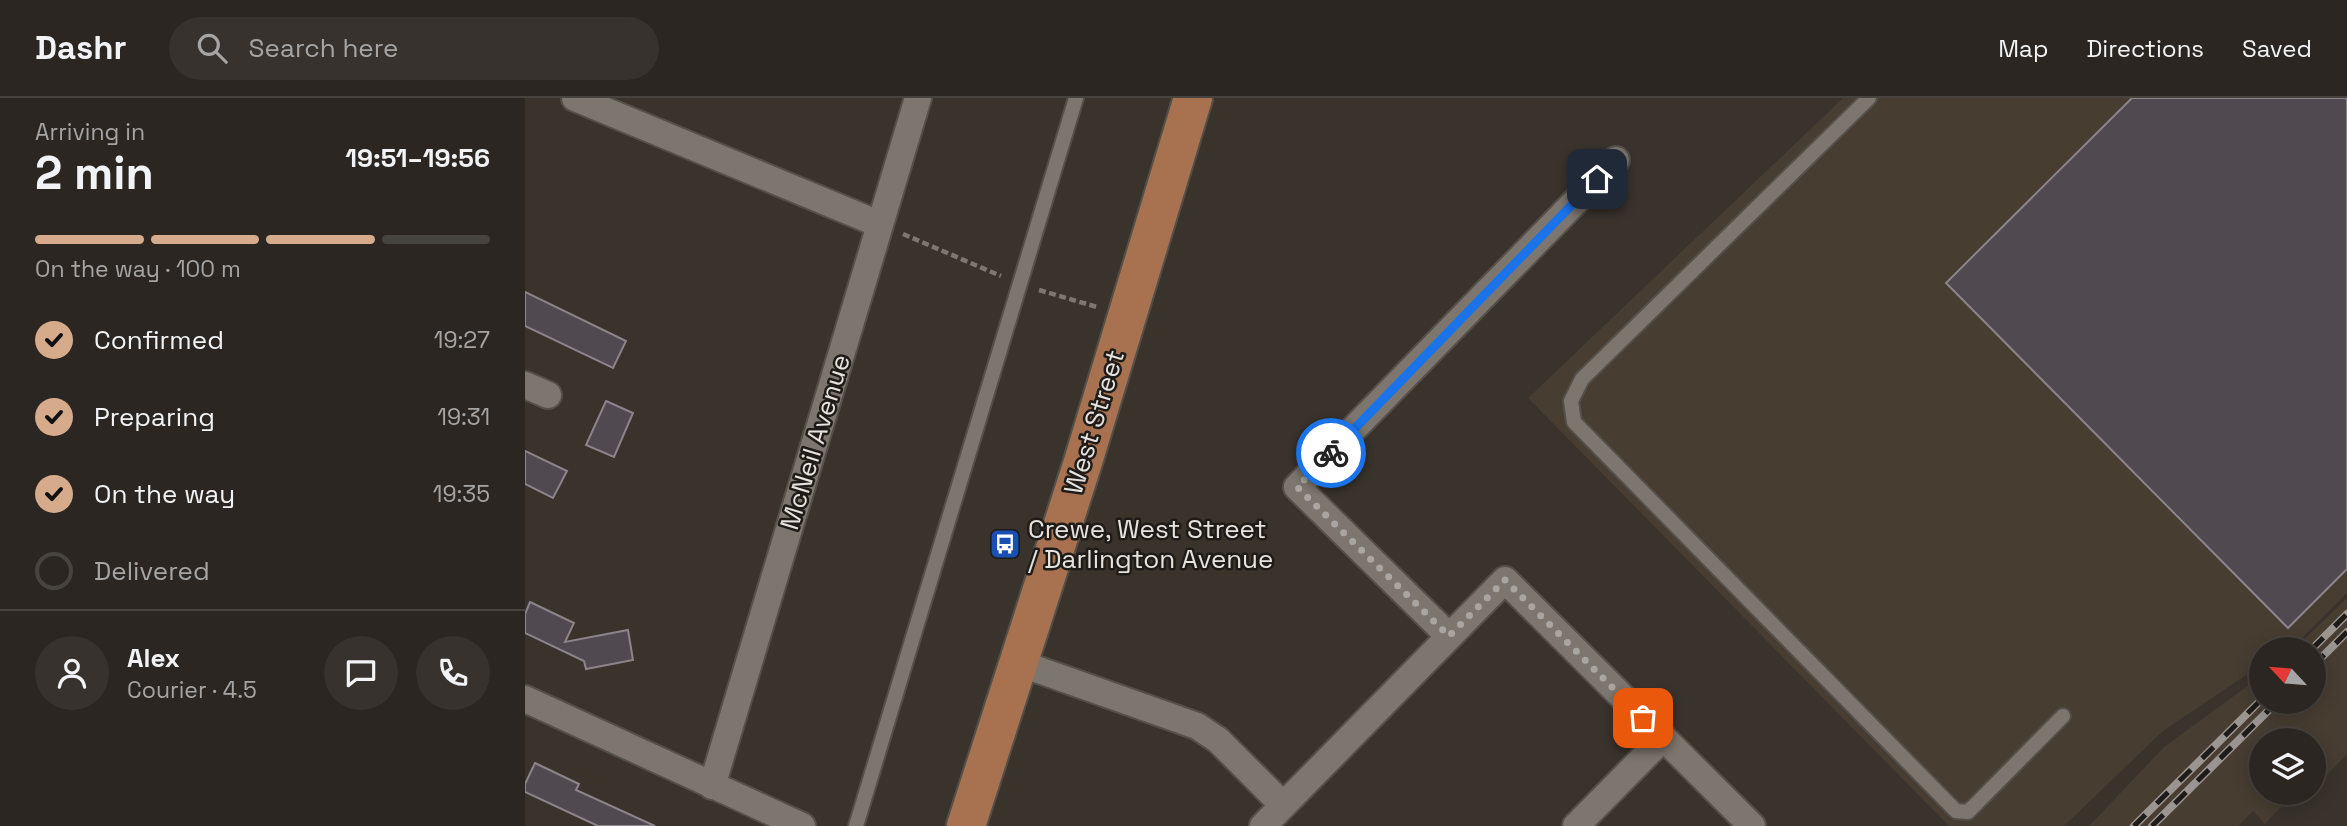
<!DOCTYPE html>
<meta charset="utf-8">
<style>
body{margin:0;font-family:"Space Grotesk",sans-serif;background:#37322e;color:#f1f3f6;height:100vh;display:flex;flex-direction:column;font-size:26px;white-space:nowrap}
*{box-sizing:border-box;margin:0}
p{font-size:23px;color:#a6a5a5}
.icon{flex:none;width:38px;height:38px;fill:none;stroke:currentColor;stroke-width:2;stroke-linecap:round;stroke-linejoin:round}
.map{position:relative;flex:1;overflow:hidden}
.details{display:flex;flex-direction:column;background:#2b2621;width:525px}
.details>*{flex:none}
.needle{width:46px;rotate:296deg}
.controls{position:absolute;left:1724px;top:539px;display:grid;gap:14px}
.controls a{display:grid;place-items:center;width:77px;height:77px;border-radius:50%;background:#2b2621;box-shadow:0 4px 18px #0003,0 0 0 2px #47433f;font-size:35px}
.pin{position:absolute;display:grid;place-items:center;width:60px;height:60px;color:#fff;margin:-30px;border-radius:14px;box-shadow:0 4px 10px #0006}
.courier{position:absolute;display:grid;place-items:center;width:70px;height:70px;margin:-35px;border:5px solid #1a73e8;border-radius:50%;background:#fff;color:#222;box-shadow:0 2px 9px #0007}
.head em{font-style:normal;font-weight:600}
.head div{display:flex;flex-direction:column-reverse}
.head{display:flex;align-items:center;justify-content:space-between;height:119px;padding:0 35px}
h1{font-size:46px;font-weight:600;line-height:52px}
.bar{display:grid;grid-template-columns:repeat(4,1fr);gap:10px 7px;align-content:center;height:84px;padding:0 35px}
.bar i{height:9px;border-radius:5px;background:#47433f}
.bar .current{background:#d6ab8b}
.bar p{grid-column:span 4}
.line{display:flex;align-items:center;gap:18px;padding:0 35px;border-top:2px solid #47433f}
.line div{flex:1}
.round{display:grid;place-items:center;flex:none;width:74px;height:74px;border-radius:37px;background:#37322e}
ol{padding:0 35px;list-style:none}
li{display:flex;align-items:center;gap:21px;height:77px}
li p{margin-inline-start:auto}
li .icon{padding:7px;border-radius:50%;background:#d6ab8b;color:#111;stroke-width:4}
li:last-child{color:#a6a5a5}
li i{width:38px;height:38px;border:4px solid #47433f;border-radius:50%}
header{display:flex;align-items:center;gap:42px;box-sizing:border-box;height:98px;padding:0 35px;background:#2b2621;border-bottom:2px solid #47433f}
header strong{font-size:33px}
nav{display:flex;gap:38px;margin-inline-start:auto;font-size:24px}
.search{width:490px;height:63px;background:#37322e;display:flex;align-items:center;gap:18px;box-sizing:border-box;padding:0 24px;border-radius:38px;color:#a6a5a5;font-size:26px}
main{display:flex;flex:1;min-height:0}
.map>svg:first-child{display:block}
</style>
<header>
<strong>Dashr</strong>
<div class="search"><svg class="icon" aria-label="search" viewBox="0 0 24 24"><circle cx="10" cy="10" r="6"/><path d="M15 15l6 6"/></svg>Search here</div>
<nav><a>Map</a><a>Directions</a><a>Saved</a></nav>
</header>
<main>
<section class="details">
<div class="head"><div><h1>2 min</h1><p>Arriving in</p></div><em>19:51–19:56</em></div>
<div class="bar"><i class="current"></i><i class="current"></i><i class="current"></i><i></i><p>On the way · 100 m</p></div>
<ol>
<li><svg class="icon" aria-label="check" viewBox="0 0 24 24"><path d="M5 12l5 5 9-10"/></svg>Confirmed<p>19:27</p></li>
<li><svg class="icon" aria-label="check" viewBox="0 0 24 24"><path d="M5 12l5 5 9-10"/></svg>Preparing<p>19:31</p></li>
<li><svg class="icon" aria-label="check" viewBox="0 0 24 24"><path d="M5 12l5 5 9-10"/></svg>On the way<p>19:35</p></li>
<li><i></i>Delivered</li>
</ol>
<div class="line" style="height:126px"><a class="round"><svg class="icon" aria-label="person" viewBox="0 0 24 24"><circle cx="12" cy="8" r="4"/><path d="M4 21q1-7 8-7t8 7"/></svg></a><div><b>Alex</b><p>Courier · 4.5</p></div><a class="round"><svg class="icon" aria-label="chat" viewBox="0 0 24 24"><path d="M4 5h16v11H9l-5 4z"/></svg></a><a class="round"><svg class="icon" aria-label="phone" viewBox="0 0 24 24"><path d="M5 4h4l2 5-3 2q2 4 5 5l2-3 5 2v4C11 20 4 13 5 4z"/></svg></a></div>
</section>
<div class="map">
<svg width="1822" height="728" viewBox="0 0 1822 728">
<rect width="100%" height="100%" fill="#39332c"/>
<g fill="#473d31">
<polygon points="1318,0 1822,0 1822,495 1778,539 1760,551 1736,551 1736,567 1638,633 1539,728 1424,728 1003,300"/>
<polygon points="1822,500 1822,656 1802,677 1798,673 1789,675 1788,642 1736,642 1736,695 1769,695 1740,726 1728,713 1713,728 1564,728 1639,649 1736,578 1736,604 1788,604 1788,551 1769,551"/>
</g>
<g fill="#504950" stroke="#8c848b" stroke-width="2">
<polygon points="1607,0 1822,0 1822,471 1763,530 1421,185"/>
<polygon points="0,194 101,243 88,270 0,228"/>
<polygon points="81,303 108,315 89,359 61,347"/>
<polygon points="0,353 42,373 28,400 0,386"/>
<polygon points="5,504 49,525 40,544 103,532 108,562 61,571 59,563 0,535 0,516"/>
<polygon points="10,665 54,686 51,692 130,728 73,728 0,694 0,686"/>
</g>
<g fill="none" stroke-linecap="round" stroke-linejoin="round">
<g stroke="#534f49" stroke-width="18">
<g id="service">
<polyline points="1344,0 1057,281 1046,303 1049,324 1431,713 1443,714 1538,618"/>
<polyline points="331,728 551,0"/>
</g>
</g>
<g stroke="#534f49" stroke-width="30">
<g id="minor">
<polyline points="50,0 354,126"/>
<polyline points="0,287 23,297"/>
<polyline points="924,538 772,389 1091,62"/>
<polyline points="494,565 672,628 693,642 758,707"/>
<polyline points="0,601 277,728"/>
<polyline points="187,688 393,0"/>
<polyline points="738,728 980,482 1227,728"/>
<polyline points="1051,728 1138,640"/>
</g>
</g>
<g stroke="#534f49" stroke-width="42">
<polyline id="primary" points="441,728 558,364 668,0"/>
</g>
<g stroke="#7c7771" stroke-width="4.5" stroke-dasharray="7 3.5" stroke-linecap="butt">
<polyline points="378,136 476,178"/>
<polyline points="514,192 572,209"/>
</g>
<use href="#service" stroke="#7d766e" stroke-width="14"/>
<use href="#minor" stroke="#7d766e" stroke-width="26"/>
<use href="#primary" stroke="#a87250" stroke-width="38"/>
<g stroke="#9a9590" stroke-width="8">
<g id="rail">
<polyline points="1787,551 1822,516"/>
<polyline points="1788,568 1822,534"/>
<polyline points="1609,728 1736,602"/>
<polyline points="1627,728 1752,604"/>
</g>
</g>
<use href="#rail" stroke="#1e1b18" stroke-width="5" stroke-dasharray="16" stroke-linecap="butt"/>
</g>
<g fill="none" stroke-linecap="round" stroke-linejoin="round">
<polyline stroke="#a9a5a0" stroke-width="7" stroke-dasharray="0 12.6" points="806,355 772,389 924,538 980,482 1118,620"/>
<polyline stroke="#1a73e8" stroke-width="9" points="806,355 1072,81"/>
</g>
<defs>
<g id="bus-square" transform="scale(1.575)"><rect x="-9" y="-9" width="18" height="18" rx="4" fill="#1a4fb4" stroke="#1e1b18"/><path d="M-5-6H5V4H4V6H2V4H-2V6H-4V4H-5ZM-3.5-4V0h7V-4ZM-3.5 1.2v1.5H-2V1.2ZM2 1.2v1.5H3.5V1.2Z" fill="#fff"/></g>
</defs>
<g fill-rule="evenodd">
<use href="#bus-square" x="480" y="446"/>
</g>
<g text-anchor="middle" stroke-width="5" stroke-linejoin="round" paint-order="stroke">
<g font-size="26" fill="#e6e2de" stroke="#1e1b18">
<text transform="translate(569 324) rotate(-73)" y="9">West Street</text>
<text transform="translate(290 344) rotate(-73)" y="9">McNeil Avenue</text>
</g>
<g font-size="26" fill="#e6e2de" stroke="#1e1b18" text-anchor="start">
<text x="503" y="440">Crewe, West Street<tspan x="503" dy="30">/ Darlington Avenue</tspan></text>
</g>
</g>
</svg>
<div class="controls">
<a><svg class="needle" viewBox="-14 -14 28 28"><path d="M0-13l5 13h-10z" fill="#e53935"/><path d="M0 13l5-13h-10z" fill="#a6a5a5"/></svg></a>
<a><svg class="icon" aria-label="layers" viewBox="0 0 24 24"><path d="M12 4l9 5-9 5-9-5zM3 14l9 5 9-5"/></svg></a>
</div>
<div class="pin" style="left:1118px;top:620px;background:#ea580c"><svg class="icon" aria-label="bag" viewBox="0 0 24 24"><path d="M5 8h14l-1 12H6zM9 8a3 3 0 0 1 6 0"/></svg></div>
<div class="pin" style="left:1072px;top:81px;background:#1f2937"><svg class="icon" aria-label="home" viewBox="0 0 24 24"><path d="M3 11l9-7 9 7M6 9v11h12V9"/></svg></div>
<div class="courier" style="left:806px;top:355px"><svg class="icon" aria-label="bike" viewBox="0 0 24 24"><circle cx="6" cy="16" r="4"/><circle cx="18" cy="16" r="4"/><path d="M6 16l4-8h5l3 8M10 8l3 8H6M13 5h3"/></svg></div>
</div>
</main>
